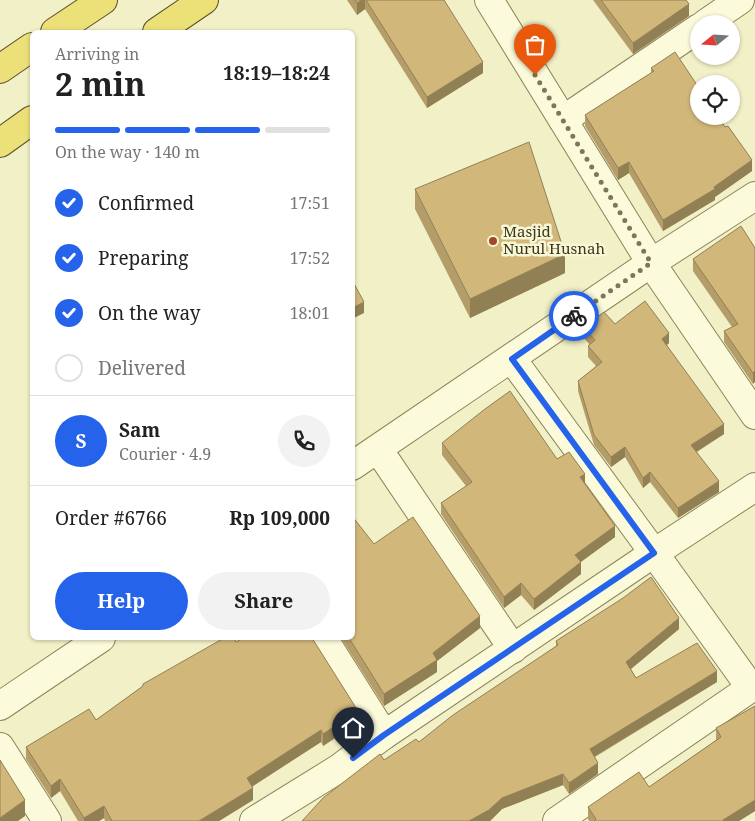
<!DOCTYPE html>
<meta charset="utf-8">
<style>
body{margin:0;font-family:"Noto Serif",serif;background:#f2f2f2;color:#222;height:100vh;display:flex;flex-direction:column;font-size:19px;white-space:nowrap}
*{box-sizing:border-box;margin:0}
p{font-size:16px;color:#767676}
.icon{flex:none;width:28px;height:28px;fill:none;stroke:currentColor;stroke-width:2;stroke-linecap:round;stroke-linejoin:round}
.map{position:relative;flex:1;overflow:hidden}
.details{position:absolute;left:30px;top:30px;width:325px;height:610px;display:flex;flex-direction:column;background:#fff;border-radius:8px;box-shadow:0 1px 4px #0004}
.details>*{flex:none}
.needle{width:32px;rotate:252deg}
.fabs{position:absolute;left:690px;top:15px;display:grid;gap:10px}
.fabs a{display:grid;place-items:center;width:50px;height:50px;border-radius:50%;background:#fff;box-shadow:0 1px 4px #0004;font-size:25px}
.pin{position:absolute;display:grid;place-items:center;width:42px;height:42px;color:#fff;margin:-51px -21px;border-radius:50% 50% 50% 0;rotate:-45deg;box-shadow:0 0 5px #0007}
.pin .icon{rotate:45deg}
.courier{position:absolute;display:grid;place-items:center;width:50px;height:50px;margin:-25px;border:4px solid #2563eb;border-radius:50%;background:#fff;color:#222;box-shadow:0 1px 6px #0007}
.overview em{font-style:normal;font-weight:700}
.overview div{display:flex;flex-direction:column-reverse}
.overview{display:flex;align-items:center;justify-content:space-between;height:85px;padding:0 25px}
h1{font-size:32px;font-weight:700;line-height:38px}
.bar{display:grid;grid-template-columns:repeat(4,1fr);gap:8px 5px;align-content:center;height:60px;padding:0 25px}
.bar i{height:6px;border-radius:4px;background:#e0e0e0}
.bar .active{background:#2563eb}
.bar p{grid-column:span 4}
.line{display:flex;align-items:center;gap:12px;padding:0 25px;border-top:1px solid #e0e0e0}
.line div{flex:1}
.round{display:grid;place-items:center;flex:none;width:52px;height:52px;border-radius:26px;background:#f2f2f2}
ol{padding:0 25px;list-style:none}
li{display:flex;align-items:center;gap:15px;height:55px}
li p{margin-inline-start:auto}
li .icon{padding:5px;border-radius:50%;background:#2563eb;color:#fff;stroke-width:4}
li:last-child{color:#767676}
li i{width:28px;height:28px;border:2px solid #e0e0e0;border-radius:50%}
.button{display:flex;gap:10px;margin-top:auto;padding:10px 25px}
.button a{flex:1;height:58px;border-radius:30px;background:#2563eb;color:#fff;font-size:20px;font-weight:700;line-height:58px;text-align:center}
.button a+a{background:#f2f2f2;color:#222}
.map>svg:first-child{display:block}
</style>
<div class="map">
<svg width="755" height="821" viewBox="0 0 755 821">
<rect width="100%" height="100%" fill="#f1f0c6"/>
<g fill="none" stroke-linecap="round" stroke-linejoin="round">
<g stroke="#8d845a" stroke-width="30">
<g id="minor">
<polyline points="489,0 651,263 755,415"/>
<polyline points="705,24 740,0"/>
<polyline points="563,120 699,28"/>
<polyline points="378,449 513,649"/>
<polyline points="352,466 651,263 755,196"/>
<polyline points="323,638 384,735"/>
<polyline points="751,688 654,553 755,487"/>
<polyline points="0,706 101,638"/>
<polyline points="0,747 47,821"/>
<polyline points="254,821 338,769 384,735 654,553 512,359"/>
<polyline points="557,821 755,685"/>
</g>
</g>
<g stroke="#5b502e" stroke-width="30">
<g id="trunk">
<polyline points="55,32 103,0"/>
<polyline points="157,32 204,0"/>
<polyline points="0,69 32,47"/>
<polyline points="0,143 32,120"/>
</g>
</g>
<use href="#minor" stroke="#fbfada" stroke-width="28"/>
<use href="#trunk" stroke="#ece078" stroke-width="28"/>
</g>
<g fill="#b49d69">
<polygon points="347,0 444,0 483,73 427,108 365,9 357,15"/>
<polygon points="593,0 686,0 689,16 633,54"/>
<polygon points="651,68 752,171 715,197 715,200 663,231 629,173 618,180 585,126 585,115 651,73"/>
<polygon points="415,189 565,273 470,318 415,209"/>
<polygon points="755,248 753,384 724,342 724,331 732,327 693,271 693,259"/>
<polygon points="615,324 669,343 667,345 724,434 697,452 719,492 678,518 650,482 643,488 625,457 611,467 594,445 578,391 578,381 596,366 588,357 588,346 590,345 584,338 584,328"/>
<polygon points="442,443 557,459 585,483 615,537 581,562 581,574 534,610 521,595 504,608 441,514 441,503 466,486 442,455"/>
<polygon points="374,544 480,628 437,661 437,672 384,706 341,638 352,638"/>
<polygon points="679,629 631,669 636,678 717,682 595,757 598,774 569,794 563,785 502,809 490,821 302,821 384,760 419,742 556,646 556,641"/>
<polygon points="143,684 358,723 323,746 321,742 252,786 253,800 219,821 105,821 104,818 99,821 78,821 60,791 51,798 26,759 26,747 96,720 143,686"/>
<polygon points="755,706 755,811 739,821 589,821 588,819 588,807 649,787 716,740 716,728"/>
</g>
<g fill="#928055">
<polygon points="362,0 365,0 365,9 357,15 357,3"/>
<polygon points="689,4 689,16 633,54 633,43"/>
<polygon points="483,62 483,73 427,108 427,97"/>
<polygon points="752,160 752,171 715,197 715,200 663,231 663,220 714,187"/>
<polygon points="629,162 629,173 618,180 618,168"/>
<polygon points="565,254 565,273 470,318 470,299"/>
<polygon points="364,302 364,313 352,319 352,308"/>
<polygon points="669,333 669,343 662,349 662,339"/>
<polygon points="755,371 755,382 753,384 753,373"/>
<polygon points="724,424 724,434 691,455 691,445"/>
<polygon points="625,447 625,457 611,467 611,457"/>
<polygon points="650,472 650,482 643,488 643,478"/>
<polygon points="585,474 585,485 580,477"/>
<polygon points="719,481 719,492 678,518 678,508"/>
<polygon points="615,526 615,537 575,566 575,555"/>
<polygon points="581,562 581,574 534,610 534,599"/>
<polygon points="521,583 521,595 504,608 504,597"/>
<polygon points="480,616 480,628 437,661 437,672 384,706 384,694 433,653"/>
<polygon points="679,618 679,629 626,673 626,662"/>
<polygon points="717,671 717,682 590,759 590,749"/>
<polygon points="358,711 358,723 323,746 323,734"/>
<polygon points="321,730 321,742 247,790 247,778"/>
<polygon points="598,763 598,774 569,794 569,783"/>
<polygon points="563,774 563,785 502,809 490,821 469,821 502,798"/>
<polygon points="60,779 60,791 51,798 51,786"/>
<polygon points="253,788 253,800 219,821 199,821"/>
<polygon points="25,800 25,816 18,821 0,821 0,818"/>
<polygon points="755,800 755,811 739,821 723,821 723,820"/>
<polygon points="104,806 104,818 99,821 84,821 84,818"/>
</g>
<g fill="#d1b77a" stroke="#928055">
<polygon points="355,0 362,0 357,3"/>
<polygon points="366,0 444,0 483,62 427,97"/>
<polygon points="601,0 686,0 689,4 633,43"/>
<polygon points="675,52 699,88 699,116 718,116 725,127 728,126 752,160 714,187 715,189 663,220 629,162 618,168 585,115 654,71 651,68"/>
<polygon points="529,142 565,254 470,299 415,189"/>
<polygon points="741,226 755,248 755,371 753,373 724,331 738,324 693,259"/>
<polygon points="352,280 364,302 352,308"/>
<polygon points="645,301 669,333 662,339 724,424 691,445 719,481 678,508 650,472 643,478 625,447 611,457 594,435 578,381 602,362 588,346 595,340 584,328 604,312 615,324"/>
<polygon points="510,391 557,459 569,452 585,474 580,477 615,526 575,555 581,562 534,599 521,583 504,597 441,503 472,482 442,443 485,409"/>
<polygon points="352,516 374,544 413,517 480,616 433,653 437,660 384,694 349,638 352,638"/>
<polygon points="651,577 679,618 626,662 636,678 697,643 717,671 590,749 598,763 569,783 563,774 502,798 489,810 469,821 302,821 323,798 380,754 384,760 416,739 419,742 453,715 558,645 556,641 623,598"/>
<polygon points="224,638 234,638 236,642 243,638 312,638 358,711 323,734 321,730 247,778 253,788 199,821 112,821 104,806 84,818 60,779 51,786 26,747 89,709 96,720 143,686 143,684"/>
<polygon points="755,706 755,800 723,820 724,821 594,821 596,819 588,807 639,772 649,787 721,737 716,728"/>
<polygon points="0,760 25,800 0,818"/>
</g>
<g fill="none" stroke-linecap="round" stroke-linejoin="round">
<polyline stroke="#7c7759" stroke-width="5" stroke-dasharray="0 9" points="535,75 651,263 574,316"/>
<polyline stroke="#2563eb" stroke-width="6" points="353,758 384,735 654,553 512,359 574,316"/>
</g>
<circle fill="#a04827" stroke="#f8f7d6" stroke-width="2" cx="493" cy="241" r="5"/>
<g text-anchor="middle" stroke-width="5" stroke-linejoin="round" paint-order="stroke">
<g font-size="15" fill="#3d361f" stroke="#f8f7d6" text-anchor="start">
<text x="503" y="237">Masjid<tspan x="503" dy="17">Nurul Husnah</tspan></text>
</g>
</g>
</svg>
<div class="fabs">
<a><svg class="needle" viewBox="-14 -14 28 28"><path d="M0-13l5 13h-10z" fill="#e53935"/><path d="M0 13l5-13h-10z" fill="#767676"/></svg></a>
<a><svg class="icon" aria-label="locate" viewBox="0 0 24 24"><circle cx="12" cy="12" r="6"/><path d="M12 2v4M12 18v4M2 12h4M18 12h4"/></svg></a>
</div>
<div class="pin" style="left:535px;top:75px;background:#ea580c"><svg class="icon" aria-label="bag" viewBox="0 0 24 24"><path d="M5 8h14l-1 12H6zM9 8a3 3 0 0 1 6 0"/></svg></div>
<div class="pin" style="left:353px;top:758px;background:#1f2937"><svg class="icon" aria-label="home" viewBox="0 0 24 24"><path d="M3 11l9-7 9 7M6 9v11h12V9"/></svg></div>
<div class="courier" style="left:574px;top:316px"><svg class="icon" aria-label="bike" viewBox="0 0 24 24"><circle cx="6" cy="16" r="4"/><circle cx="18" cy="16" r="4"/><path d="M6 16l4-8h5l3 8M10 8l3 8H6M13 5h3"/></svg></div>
<section class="details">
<div class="overview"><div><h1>2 min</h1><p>Arriving in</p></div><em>18:19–18:24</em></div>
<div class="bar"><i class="active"></i><i class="active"></i><i class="active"></i><i></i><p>On the way · 140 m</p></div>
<ol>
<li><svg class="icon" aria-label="check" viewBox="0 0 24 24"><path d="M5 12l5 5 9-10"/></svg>Confirmed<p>17:51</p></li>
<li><svg class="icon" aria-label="check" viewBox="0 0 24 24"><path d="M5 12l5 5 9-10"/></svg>Preparing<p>17:52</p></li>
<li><svg class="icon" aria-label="check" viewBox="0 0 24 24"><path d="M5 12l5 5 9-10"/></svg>On the way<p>18:01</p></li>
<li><i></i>Delivered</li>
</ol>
<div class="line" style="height:90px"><b class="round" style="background:#2563eb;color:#fff">S</b><div><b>Sam</b><p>Courier · 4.9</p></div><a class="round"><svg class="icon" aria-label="phone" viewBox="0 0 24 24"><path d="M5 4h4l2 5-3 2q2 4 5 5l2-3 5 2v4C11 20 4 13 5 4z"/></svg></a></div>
<div class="line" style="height:65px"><div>Order #6766</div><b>Rp 109,000</b></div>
<div class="button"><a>Help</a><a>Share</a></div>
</section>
</div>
